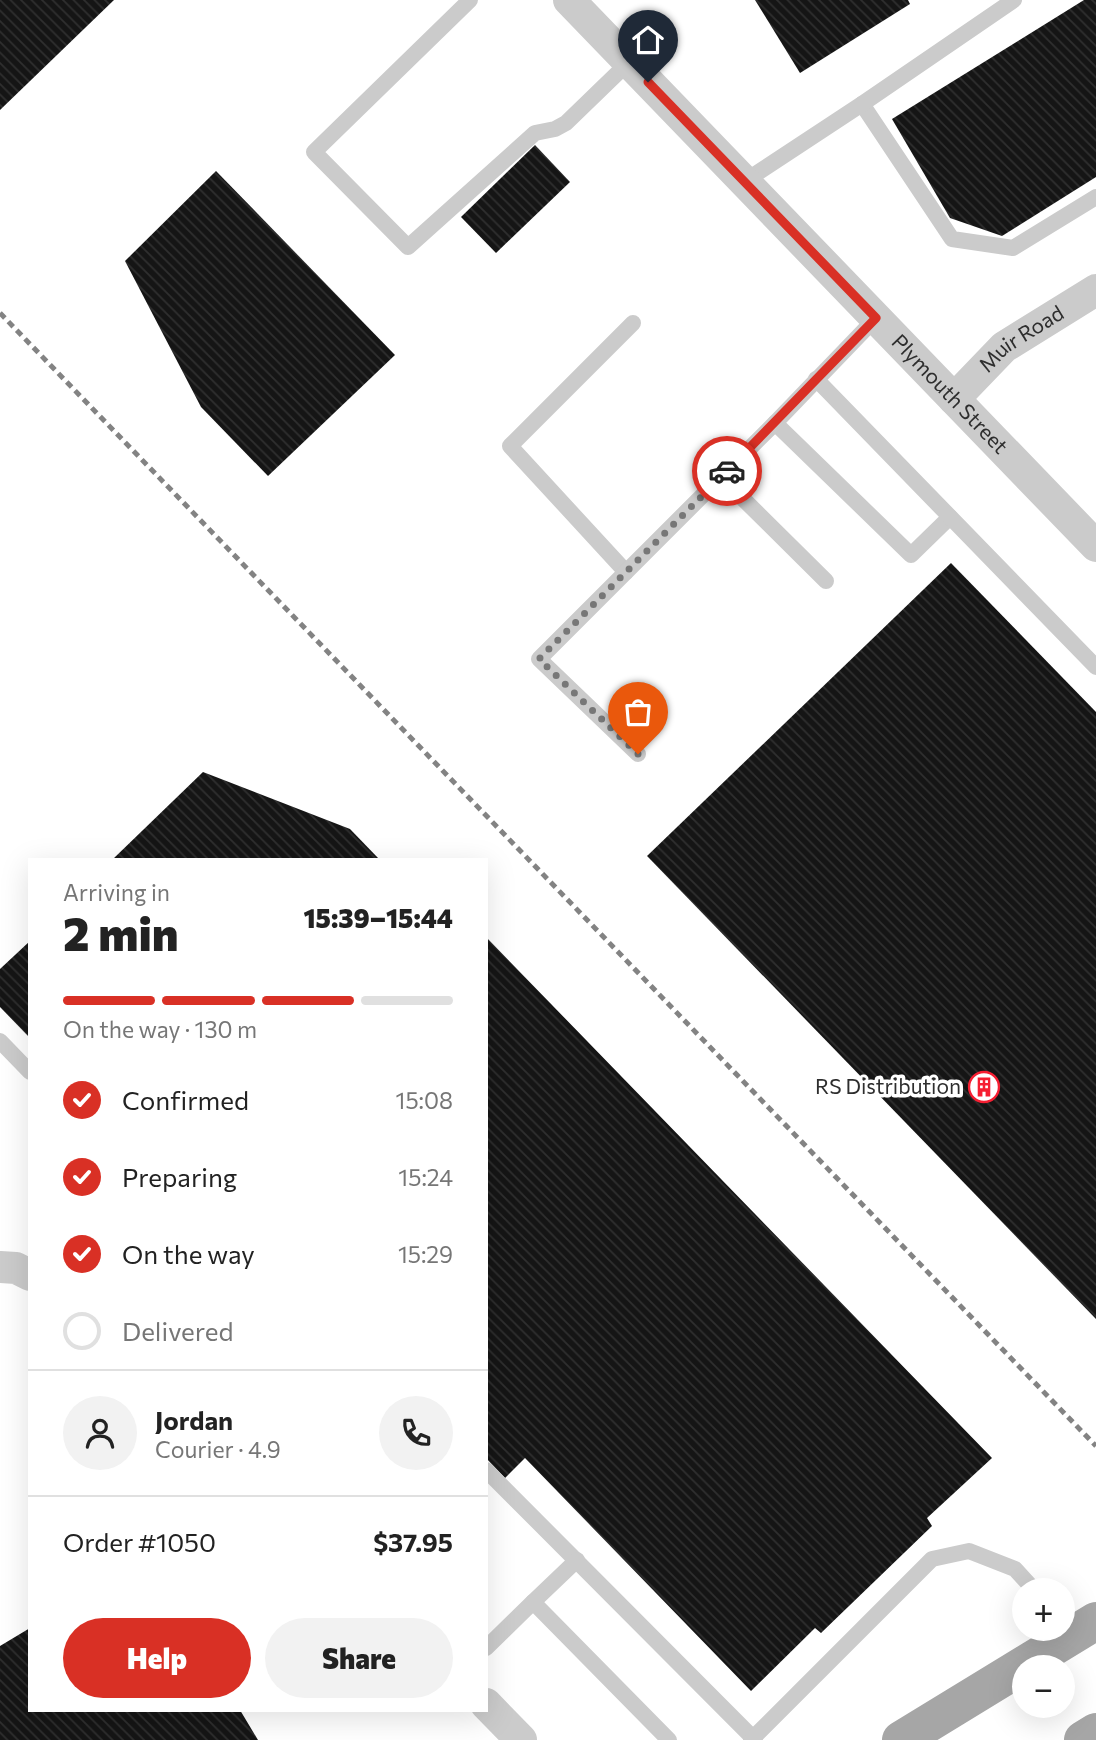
<!DOCTYPE html>
<meta charset="utf-8">
<style>
body{margin:0;font-family:Commissioner,sans-serif;background:#f2f2f2;color:#222;height:100vh;display:flex;flex-direction:column;font-size:26px;white-space:nowrap}
*{box-sizing:border-box;margin:0}
p{font-size:23px;color:#767676}
.icon{flex:none;width:38px;height:38px;fill:none;stroke:currentColor;stroke-width:2;stroke-linecap:round;stroke-linejoin:round}
.map{position:relative;flex:1;overflow:hidden}
.details{position:absolute;left:28px;top:858px;width:460px;height:854px;display:flex;flex-direction:column;background:#fff;border-radius:0px;box-shadow:0 7px 28px #0002}
.details>*{flex:none}
.buttons{position:absolute;left:1012px;top:1578px;display:grid;gap:14px}
.buttons a{display:grid;place-items:center;width:63px;height:63px;border-radius:50%;background:#fff;box-shadow:0 7px 28px #0002;font-size:35px}
.pin{position:absolute;display:grid;place-items:center;width:60px;height:60px;color:#fff;margin:-72px -30px;border-radius:50% 50% 50% 0;rotate:-45deg;box-shadow:0 0 7px #0007}
.pin .icon{rotate:45deg}
.courier{position:absolute;display:grid;place-items:center;width:70px;height:70px;margin:-35px;border:5px solid #d93025;border-radius:50%;background:#fff;color:#222;box-shadow:0 2px 9px #0007}
.headline em{font-style:normal;font-weight:800}
.headline div{display:flex;flex-direction:column-reverse}
.headline{display:flex;align-items:center;justify-content:space-between;height:119px;padding:0 35px}
h1{font-size:46px;font-weight:800;line-height:52px}
.bar{display:grid;grid-template-columns:repeat(4,1fr);gap:10px 7px;align-content:center;height:84px;padding:0 35px}
.bar i{height:9px;border-radius:5px;background:#e0e0e0}
.bar .current{background:#d93025}
.bar p{grid-column:span 4}
.line{display:flex;align-items:center;gap:18px;padding:0 35px;border-top:2px solid #e0e0e0}
.line div{flex:1}
.round{display:grid;place-items:center;flex:none;width:74px;height:74px;border-radius:37px;background:#f2f2f2}
ol{padding:0 35px;list-style:none}
li{display:flex;align-items:center;gap:21px;height:77px}
li p{margin-inline-start:auto}
li .icon{padding:7px;border-radius:50%;background:#d93025;color:#fff;stroke-width:4}
li:last-child{color:#767676}
li i{width:38px;height:38px;border:4px solid #e0e0e0;border-radius:50%}
.action{display:flex;gap:14px;margin-top:auto;padding:14px 35px}
.action a{flex:1;height:80px;border-radius:42px;background:#d93025;color:#fff;font-size:28px;font-weight:800;line-height:80px;text-align:center}
.action a+a{background:#f2f2f2;color:#222}
.map>svg:first-child{display:block}
</style>
<div class="map">
<svg width="1096" height="1740" viewBox="0 0 1096 1740">
<defs>
<pattern id="building-back-hatch" width="6" height="6" patternUnits="userSpaceOnUse" patternTransform="scale(1.75)"><rect width="6" height="6" fill="#151515"/><path d="M-1 5l2 2M0 0l6 6M5-1l2 2" fill="none" stroke="#2f2f2f"/></pattern>
</defs>
<rect width="100%" height="100%" fill="#fff"/>
<g fill="url(#building-back-hatch)">
<polygon points="0,0 114,0 0,110"/>
<polygon points="755,0 908,0 910,4 800,73"/>
<polygon points="1084,0 1096,0 1096,177 1002,236 950,218 892,119"/>
<polygon points="535,145 570,182 496,253 461,217"/>
<polygon points="216,171 395,355 268,476 201,407 125,261"/>
<polygon points="951,563 1096,712 1096,1319 647,856"/>
<polygon points="203,772 350,829 379,859 113,859"/>
<polygon points="486,937 992,1458 927,1518 932,1526 821,1633 815,1628 751,1691 525,1458 505,1478 486,1458"/>
<polygon points="30,941 30,1038 0,1007 0,969"/>
<polygon points="30,1628 30,1710 240,1710 258,1740 0,1740 0,1646"/>
</g>
<g fill="none" stroke-linecap="round" stroke-linejoin="round">
<g stroke="#cbcbcb" stroke-width="16">
<polyline points="470,0 314,152 408,247 535,133 555,129 566,123 629,62"/>
<polyline points="862,104 952,239 1013,248 1096,197"/>
<polyline points="745,181 862,104 1014,0"/>
<polyline points="876,318 775,423 911,555 950,517"/>
<polyline points="816,379 1096,667"/>
<polyline points="721,477 826,581"/>
<polyline points="626,572 510,446 633,323"/>
<polyline points="638,754 539,659 775,423"/>
<polyline points="0,1041 30,1072"/>
<polyline points="486,1470 753,1738 751,1740"/>
<polyline points="533,1602 577,1560"/>
<polyline points="486,1648 533,1602 669,1740"/>
<polyline points="755,1740 753,1738 932,1559 969,1551 1015,1569 1035,1591"/>
</g>
<g stroke="#cbcbcb" stroke-width="32">
<path id="s1" d="M569 0 1096 546"/>
<path id="s2" d="M954 399 1004 347 1096 290"/>
<polyline points="0,1267 16,1268 30,1275"/>
<polyline points="486,1704 521,1740"/>
</g>
<g stroke="#a6a6a6" stroke-width="38">
<polyline points="901,1740 1096,1621"/>
<polyline points="1083,1740 1096,1732"/>
</g>
<polyline stroke="#838383" stroke-width="5" stroke-dasharray="7 5" stroke-linecap="butt" points="0,313 1096,1446"/>
</g>
<g fill="none" stroke-linecap="round" stroke-linejoin="round">
<polyline stroke="#777" stroke-width="7" stroke-dasharray="0 12.6" points="638,754 539,659 727,471"/>
<polyline stroke="#d93025" stroke-width="9" points="648,82 876,318 727,471"/>
</g>
<defs>
<g id="building-ring" transform="scale(1.575)"><circle r="9.5" fill="#fff" stroke="#f61f32" stroke-width="1.5"/><path d="M-4-6H4V6H1V3H-1V6H-4ZM-2.5-4.3h1.7v1.8h-1.7ZM.8-4.3h1.7v1.8H.8ZM-2.5-1h1.7V.8h-1.7ZM.8-1h1.7V.8H.8Z" fill="#f61f32"/></g>
</defs>
<g fill-rule="evenodd">
<use href="#building-ring" x="984" y="1087"/>
</g>
<g text-anchor="middle" stroke-width="7" stroke-linejoin="round" paint-order="stroke">
<g font-size="21" fill="#2e2e2e" stroke="#fff">
<text dy="7" stroke="none"><textPath href="#s2" startOffset="91">Muir Road</textPath></text>
<text dy="7" stroke="none"><textPath href="#s1" startOffset="548">Plymouth Street</textPath></text>
</g>
<g font-size="21" fill="#2e2e2e" stroke="#fff" text-anchor="end">
<text x="961" y="1094">RS Distribution</text>
</g>
</g>
</svg>
<div class="buttons">
<a>+</a>
<a>−</a>
</div>
<div class="pin" style="left:638px;top:754px;background:#ea580c"><svg class="icon" aria-label="bag" viewBox="0 0 24 24"><path d="M5 8h14l-1 12H6zM9 8a3 3 0 0 1 6 0"/></svg></div>
<div class="pin" style="left:648px;top:82px;background:#1f2937"><svg class="icon" aria-label="home" viewBox="0 0 24 24"><path d="M3 11l9-7 9 7M6 9v11h12V9"/></svg></div>
<div class="courier" style="left:727px;top:471px"><svg class="icon" aria-label="car" viewBox="0 0 24 24"><path d="M5 17H2v-5l4-1 3-4h7l3 4 3 1v5h-3M9 17h6M6 11h13"/><circle cx="7" cy="17" r="2"/><circle cx="17" cy="17" r="2"/></svg></div>
<section class="details">
<div class="headline"><div><h1>2 min</h1><p>Arriving in</p></div><em>15:39–15:44</em></div>
<div class="bar"><i class="current"></i><i class="current"></i><i class="current"></i><i></i><p>On the way · 130 m</p></div>
<ol>
<li><svg class="icon" aria-label="check" viewBox="0 0 24 24"><path d="M5 12l5 5 9-10"/></svg>Confirmed<p>15:08</p></li>
<li><svg class="icon" aria-label="check" viewBox="0 0 24 24"><path d="M5 12l5 5 9-10"/></svg>Preparing<p>15:24</p></li>
<li><svg class="icon" aria-label="check" viewBox="0 0 24 24"><path d="M5 12l5 5 9-10"/></svg>On the way<p>15:29</p></li>
<li><i></i>Delivered</li>
</ol>
<div class="line" style="height:126px"><a class="round"><svg class="icon" aria-label="person" viewBox="0 0 24 24"><circle cx="12" cy="8" r="4"/><path d="M4 21q1-7 8-7t8 7"/></svg></a><div><b>Jordan</b><p>Courier · 4.9</p></div><a class="round"><svg class="icon" aria-label="phone" viewBox="0 0 24 24"><path d="M5 4h4l2 5-3 2q2 4 5 5l2-3 5 2v4C11 20 4 13 5 4z"/></svg></a></div>
<div class="line" style="height:91px"><div>Order #1050</div><b>$37.95</b></div>
<div class="action"><a>Help</a><a>Share</a></div>
</section>
</div>
